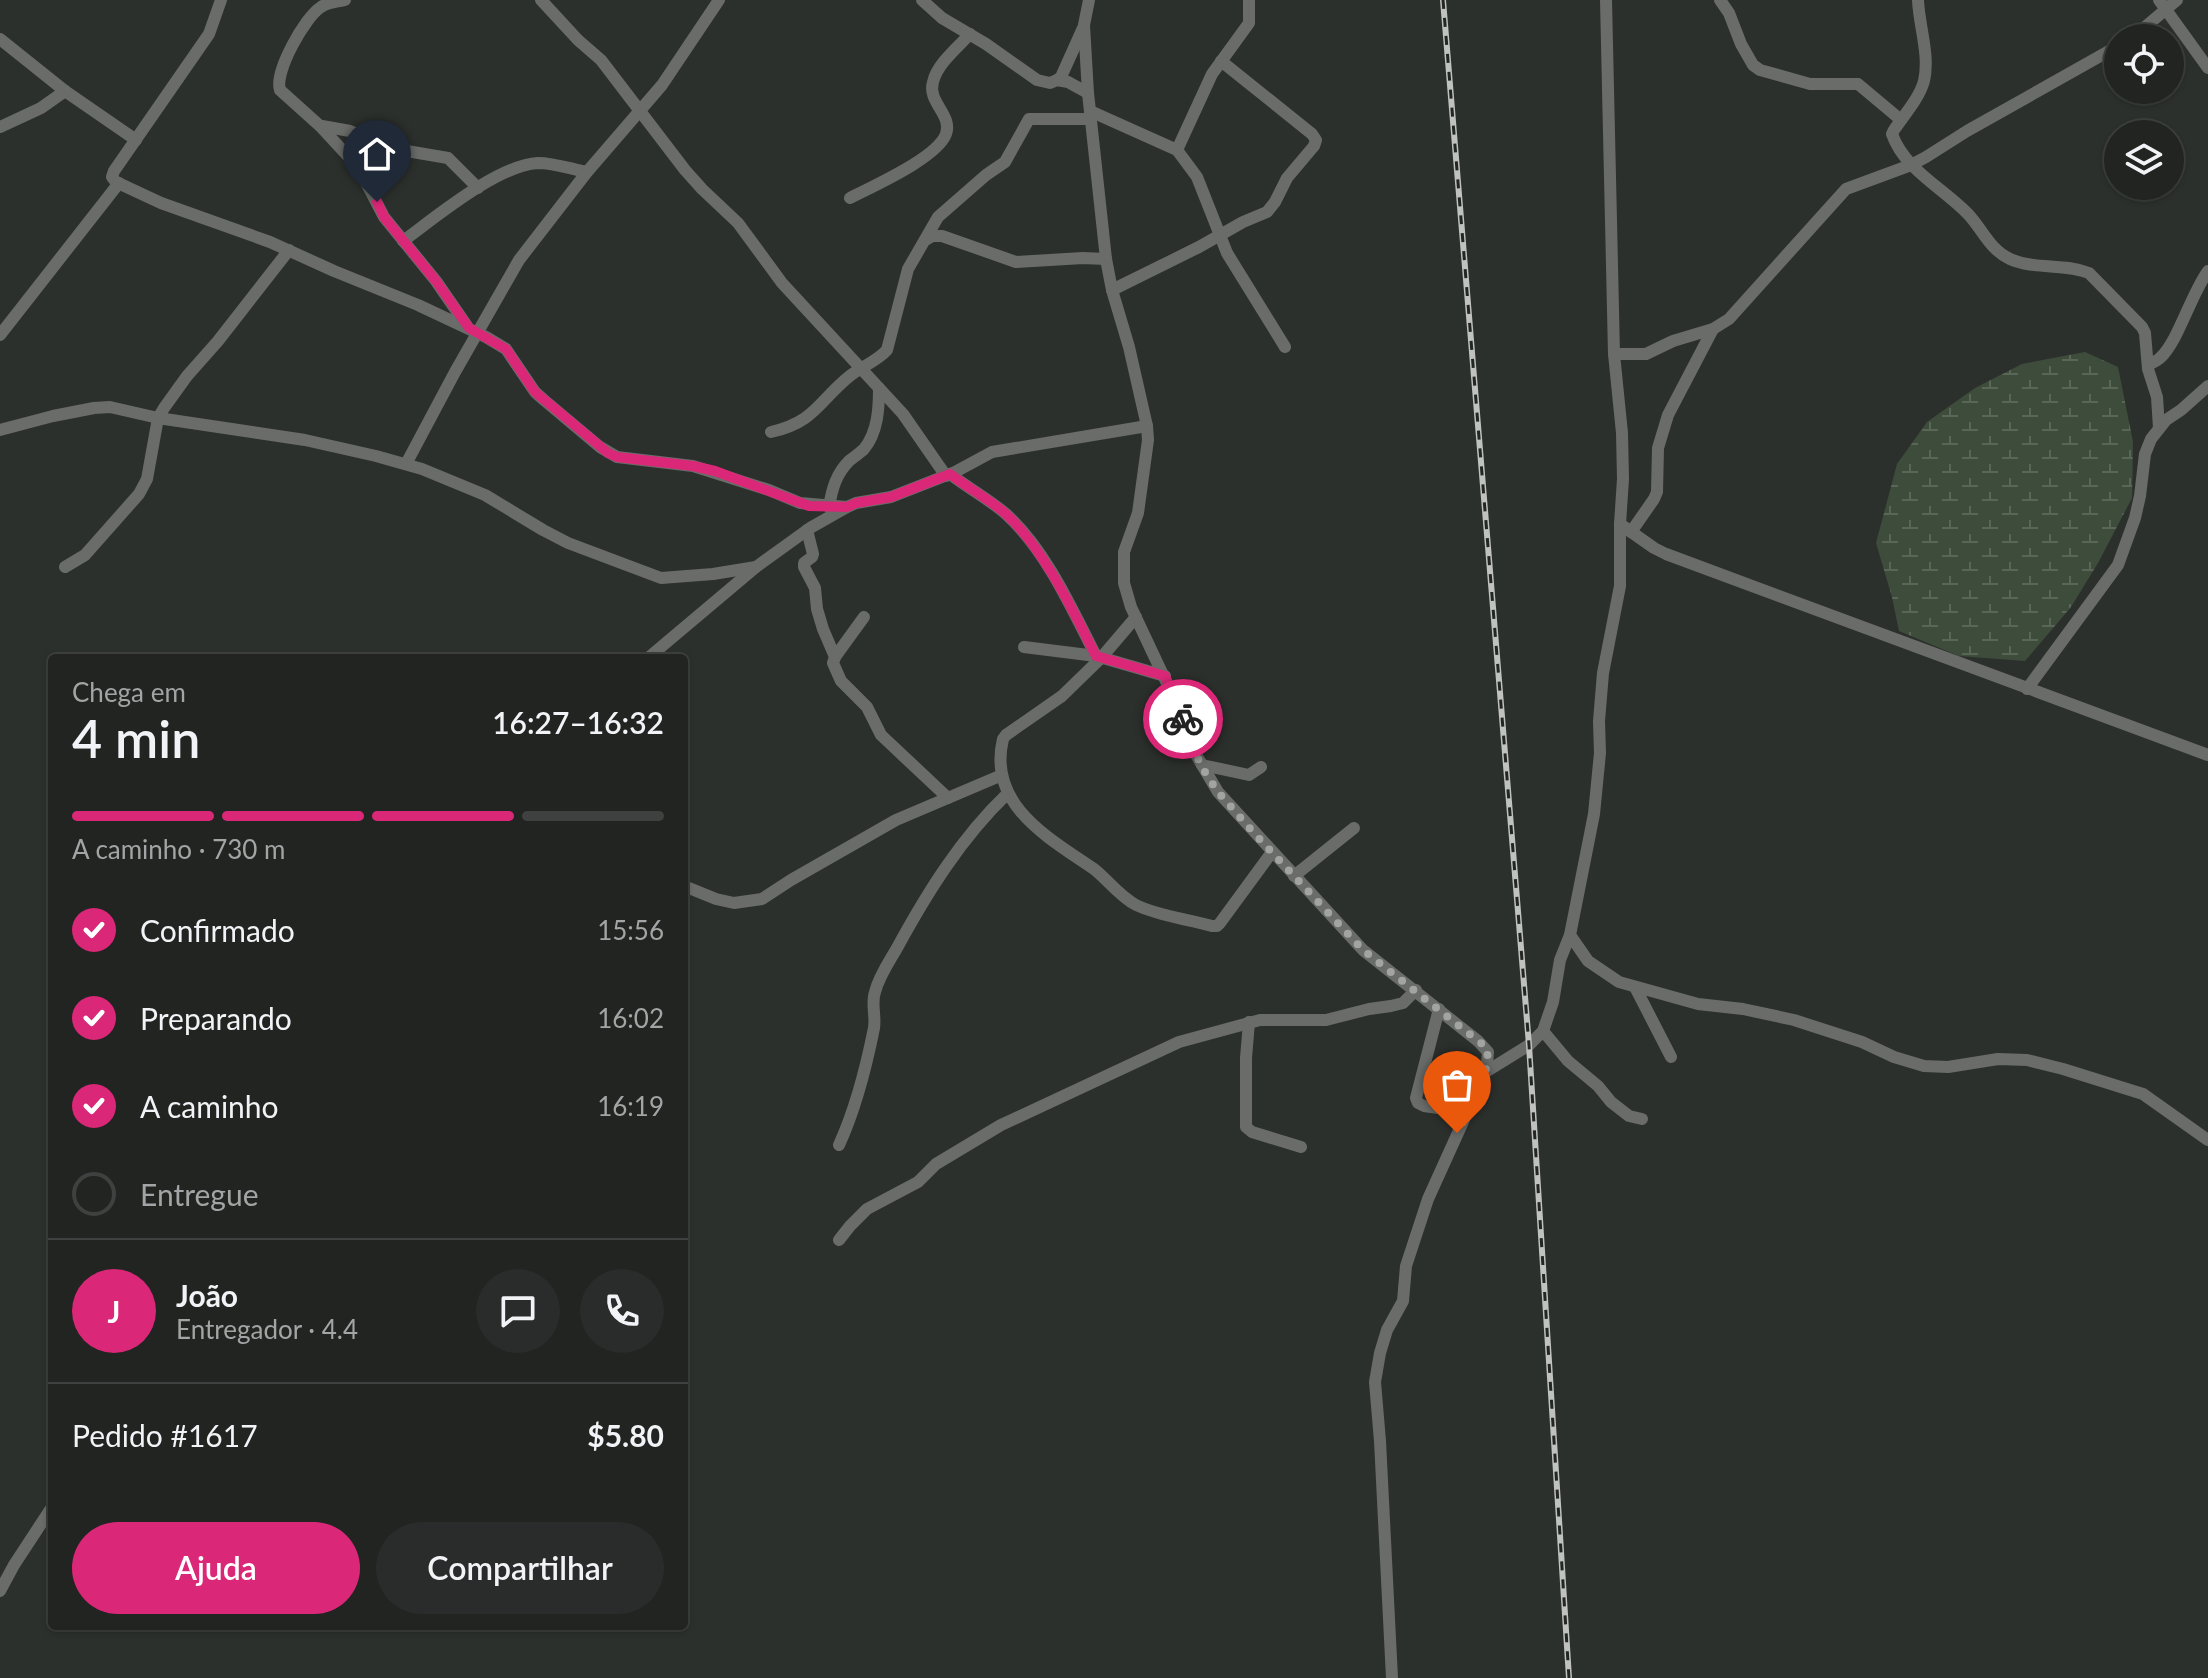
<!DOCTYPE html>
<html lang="pt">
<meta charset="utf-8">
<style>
body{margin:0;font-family:Lato,sans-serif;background:#292c2a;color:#f1f3f6;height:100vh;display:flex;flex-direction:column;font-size:30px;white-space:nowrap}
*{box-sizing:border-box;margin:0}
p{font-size:26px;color:#a2a4a5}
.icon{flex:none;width:44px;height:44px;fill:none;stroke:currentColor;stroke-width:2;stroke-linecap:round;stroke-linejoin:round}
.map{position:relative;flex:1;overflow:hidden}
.drawer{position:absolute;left:48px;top:654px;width:640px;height:976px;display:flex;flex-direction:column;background:#212421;border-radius:8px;box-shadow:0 2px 6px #0004,0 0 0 2px #3e413f}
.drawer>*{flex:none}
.buttons{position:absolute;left:2104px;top:24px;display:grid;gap:16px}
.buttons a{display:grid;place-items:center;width:80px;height:80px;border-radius:50%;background:#212421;box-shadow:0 2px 6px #0004,0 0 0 2px #3e413f;font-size:40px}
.pin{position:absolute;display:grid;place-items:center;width:68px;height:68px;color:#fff;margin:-82px -34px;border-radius:50% 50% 50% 0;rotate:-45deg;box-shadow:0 0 8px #0007}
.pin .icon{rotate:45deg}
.courier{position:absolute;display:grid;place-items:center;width:80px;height:80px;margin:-40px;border:6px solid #db2777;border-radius:50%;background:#fff;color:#222;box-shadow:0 2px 10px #0007}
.summary em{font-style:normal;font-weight:600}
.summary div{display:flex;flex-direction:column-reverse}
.summary{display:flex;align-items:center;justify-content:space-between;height:136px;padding:0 24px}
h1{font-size:52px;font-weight:600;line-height:60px}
.bar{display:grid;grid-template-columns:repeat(4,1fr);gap:12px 8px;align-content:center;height:96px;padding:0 24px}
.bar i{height:10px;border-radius:6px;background:#3e413f}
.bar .on{background:#db2777}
.bar p{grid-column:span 4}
.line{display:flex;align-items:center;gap:20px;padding:0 24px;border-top:2px solid #3e413f}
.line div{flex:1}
.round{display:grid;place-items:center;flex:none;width:84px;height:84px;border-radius:42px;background:#292c2a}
ol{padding:0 24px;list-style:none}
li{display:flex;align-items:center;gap:24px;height:88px}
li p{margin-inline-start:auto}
li .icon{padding:8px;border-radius:50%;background:#db2777;color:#fff;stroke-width:4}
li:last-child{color:#a2a4a5}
li i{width:44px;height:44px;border:4px solid #3e413f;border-radius:50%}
.button{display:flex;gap:16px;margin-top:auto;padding:16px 24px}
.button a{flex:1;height:92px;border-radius:48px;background:#db2777;color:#fff;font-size:32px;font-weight:600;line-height:92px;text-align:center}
.button a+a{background:#292c2a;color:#f1f3f6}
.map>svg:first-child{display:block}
</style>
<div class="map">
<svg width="2208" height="1678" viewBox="0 0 2208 1678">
<defs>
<pattern id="wetland-marsh" width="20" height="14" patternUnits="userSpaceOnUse" patternTransform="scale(2)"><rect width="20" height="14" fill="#3e4c3b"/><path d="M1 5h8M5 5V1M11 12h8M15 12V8" fill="none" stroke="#5a6657"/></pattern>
</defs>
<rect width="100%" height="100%" fill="#2c302c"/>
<polygon fill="url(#wetland-marsh)" points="2085,352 2118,367 2133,442 2132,498 2098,563 2071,607 2025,661 1959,656 1899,631 1892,597 1876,543 1897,464 1927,422 1975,388 2022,364"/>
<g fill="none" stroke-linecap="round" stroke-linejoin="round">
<g stroke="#6a6c69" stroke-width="12">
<polyline points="221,0 209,34 114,171 112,177 116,182 161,203 270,242 334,271 418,305 486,337 506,349 535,392 544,400 600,447 617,457 693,466 769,490 800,503 847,507"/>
<path d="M345 0C337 2 328 2 321 7 305 17 274 72 280 90L320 126 358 167 384 217 436 281 467 326"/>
<polyline points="541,0 578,40 601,60 685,170 702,189 738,223 782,283 903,414 946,476"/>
<polyline points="922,0 942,18 986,44 1037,80 1050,83 1057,80 1068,82 1088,93"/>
<polyline points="1089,0 1084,25 1088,93 1106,259 1112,290 1129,347 1147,426 1148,440 1138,513 1124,552 1124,583 1131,607 1180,711 1195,753 1218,792 1363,950 1478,1041 1488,1052 1487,1064 1481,1082 1428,1199 1406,1266 1403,1301 1387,1330 1380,1353 1375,1382 1380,1441 1392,1678"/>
<polyline points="1606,0 1614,354 1622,433 1623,479 1620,524 1620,586 1603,673 1599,721 1600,753 1594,814 1570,935 1588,961 1619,982 1698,1004 1743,1009 1794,1020 1862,1042 1894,1057 1924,1066 1948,1067 1998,1059 2027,1060 2063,1069 2143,1094 2208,1140"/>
<polyline points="1720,0 1729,13 1741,44 1753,65 1760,70 1810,84 1858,84 1901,120"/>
<path d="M1918 0C1919 26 1930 55 1924 81 1919 99 1904 115 1894 130L1892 134C1904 169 1943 188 1968 214 1983 230 1989 249 2010 259 2035 270 2064 263 2089 273L2142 327 2145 333 2148 369 2157 397 2159 428"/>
<polyline points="2159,0 2208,68"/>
<polyline points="2132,38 2177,0"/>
<polyline points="0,39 65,91 136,140"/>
<polyline points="1057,80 1061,77 1083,28"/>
<polyline points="1090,111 1177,150 1197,177 1227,253 1285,347"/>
<polyline points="322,126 350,131 395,149 448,158 478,188"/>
<polyline points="0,127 41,108 65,91"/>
<polyline points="1177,150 1212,74 1249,23 1249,0"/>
<path d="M850 198C873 186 937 158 946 134 953 115 927 102 933 82 937 64 957 48 970 34"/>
<polyline points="927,239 932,236 942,236 1016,262 1083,258 1106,259"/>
<path d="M403 241C436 217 498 165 538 163 554 163 571 169 587 172"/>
<polyline points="1112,290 1199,247 1243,222 1267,212 1275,202 1287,178 1314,146 1316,140 1312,134 1221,61"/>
<polyline points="0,335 119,183"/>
<polyline points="1614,354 1646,354 1673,341 1713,329 1729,319 1846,189 1911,165 1926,157 1967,131 2118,46"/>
<path d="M2148 365C2152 363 2157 361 2160 358 2178 342 2191 294 2208 271"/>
<polyline points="0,430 53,416 94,408 110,407 158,418 305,440 376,456 422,469 485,495 543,530 568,543 661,578 713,574 756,567"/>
<path d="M771 432C816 422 819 400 851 375 863 366 877 361 887 350L908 269 938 217 986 175 1005 162 1029 119H1091"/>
<polyline points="406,464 455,372 519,260 587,172 662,85 719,0"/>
<path d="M950 474C968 488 989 499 1006 514 1046 550 1072 609 1096 656L1165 676"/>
<path d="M829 507C832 489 836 474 849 461 854 457 860 453 864 449 878 432 879 408 879 388"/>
<polyline points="1620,524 1654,548 1666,554 2208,755"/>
<polyline points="807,530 813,554 812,557 804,563 804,567 815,588 817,609 823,629 835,657 833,663 841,681 867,707 881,735 948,798"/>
<polyline points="1631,532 1654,499 1657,492 1658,448 1668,415 1713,329"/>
<polyline points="65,567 85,555 139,494 147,479 158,418 164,408 187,376 218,341 289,250"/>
<path d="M1136 617 1101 658 1062 696 1006 735 1003 739C987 805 1049 838 1094 869 1108 880 1120 897 1136 905 1159 916 1188 919 1212 926H1217L1220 923 1272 852"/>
<polyline points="1024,647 1096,656"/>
<polyline points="835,657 864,617"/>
<polyline points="648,658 756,567 810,528 847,507 856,503 891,497 955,472 992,452 1147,426"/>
<polyline points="2027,689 2118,565 2135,518 2140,496 2145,454 2151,439 2166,420 2181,410 2208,386"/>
<polyline points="1202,765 1249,775 1261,767"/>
<polyline points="1294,876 1354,828"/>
<polyline points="684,886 716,899 734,903 762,899 791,880 896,820 1002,775"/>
<polyline points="1635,987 1671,1057"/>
<polyline points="1439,1009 1416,1098 1418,1103 1424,1106 1467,1112"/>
<polyline points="1249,1022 1246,1058 1246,1127 1252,1132 1301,1147"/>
<polyline points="1543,1031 1568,1061 1598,1086 1611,1102 1629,1116 1642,1119"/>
<polyline points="1484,1073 1529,1045 1543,1031 1553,1002 1560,960 1570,935"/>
<path d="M839 1145C856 1108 866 1068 874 1028 876 1016 871 1003 875 992 879 976 889 962 897 948 927 893 961 838 1007 794"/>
<polyline points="839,1240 850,1226 867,1209 918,1182 936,1164 1001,1125 1179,1042 1260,1020 1326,1020 1369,1009 1391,1006 1403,1003 1416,990"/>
<polyline points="0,1591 14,1565 52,1507"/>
</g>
<g stroke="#bfc2bf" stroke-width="6">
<polyline id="rail" points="1443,0 1529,1045 1569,1678"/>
</g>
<use href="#rail" stroke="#232622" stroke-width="3" stroke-dasharray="9" stroke-linecap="butt"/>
</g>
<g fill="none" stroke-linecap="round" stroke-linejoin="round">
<path stroke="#a1a4a1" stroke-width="8" stroke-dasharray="0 14.4" d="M1183 719 1195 753 1206 774 1218 792 1253 832 1363 950 1486 1047C1494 1070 1467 1112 1457 1133"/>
<path stroke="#db2777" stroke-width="10" d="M377 202 384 217 436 281 469 328 506 349 535 392 608 453 617 457 693 466 715 471 809 506 847 507 856 503 891 497 950 474C968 488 989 499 1006 514 1044 549 1073 611 1096 656L1165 676 1183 719"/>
</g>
</svg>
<div class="buttons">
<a><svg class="icon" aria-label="locate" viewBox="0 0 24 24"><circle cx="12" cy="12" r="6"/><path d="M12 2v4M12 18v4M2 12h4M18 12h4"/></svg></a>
<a><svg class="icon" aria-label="layers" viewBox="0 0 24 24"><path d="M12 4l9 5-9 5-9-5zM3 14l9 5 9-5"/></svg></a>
</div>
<div class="pin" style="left:1457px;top:1133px;background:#ea580c"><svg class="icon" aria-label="bag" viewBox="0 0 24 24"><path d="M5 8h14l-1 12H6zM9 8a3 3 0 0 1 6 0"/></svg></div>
<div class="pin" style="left:377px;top:202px;background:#1f2937"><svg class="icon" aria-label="home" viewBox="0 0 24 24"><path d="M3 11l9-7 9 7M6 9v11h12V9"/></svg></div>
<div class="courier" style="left:1183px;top:719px"><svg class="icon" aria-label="bike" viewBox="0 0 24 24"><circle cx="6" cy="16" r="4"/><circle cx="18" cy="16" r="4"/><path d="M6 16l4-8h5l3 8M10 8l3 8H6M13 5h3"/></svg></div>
<section class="drawer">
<div class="summary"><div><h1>4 min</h1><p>Chega em</p></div><em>16:27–16:32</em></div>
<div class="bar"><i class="on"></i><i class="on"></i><i class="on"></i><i></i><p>A caminho · 730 m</p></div>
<ol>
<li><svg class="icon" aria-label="check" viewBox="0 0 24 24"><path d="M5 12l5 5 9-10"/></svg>Confirmado<p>15:56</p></li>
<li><svg class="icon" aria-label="check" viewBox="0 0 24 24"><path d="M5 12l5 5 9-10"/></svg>Preparando<p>16:02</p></li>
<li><svg class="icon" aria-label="check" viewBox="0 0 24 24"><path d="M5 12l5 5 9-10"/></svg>A caminho<p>16:19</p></li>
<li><i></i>Entregue</li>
</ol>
<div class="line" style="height:144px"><b class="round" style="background:#db2777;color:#fff">J</b><div><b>João</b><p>Entregador · 4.4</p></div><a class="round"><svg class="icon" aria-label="chat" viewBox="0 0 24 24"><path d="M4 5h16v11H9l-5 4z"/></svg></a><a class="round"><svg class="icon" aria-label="phone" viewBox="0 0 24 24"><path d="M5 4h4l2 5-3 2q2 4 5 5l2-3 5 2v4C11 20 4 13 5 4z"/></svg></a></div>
<div class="line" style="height:104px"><div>Pedido #1617</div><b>$5.80</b></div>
<div class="button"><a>Ajuda</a><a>Compartilhar</a></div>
</section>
</div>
